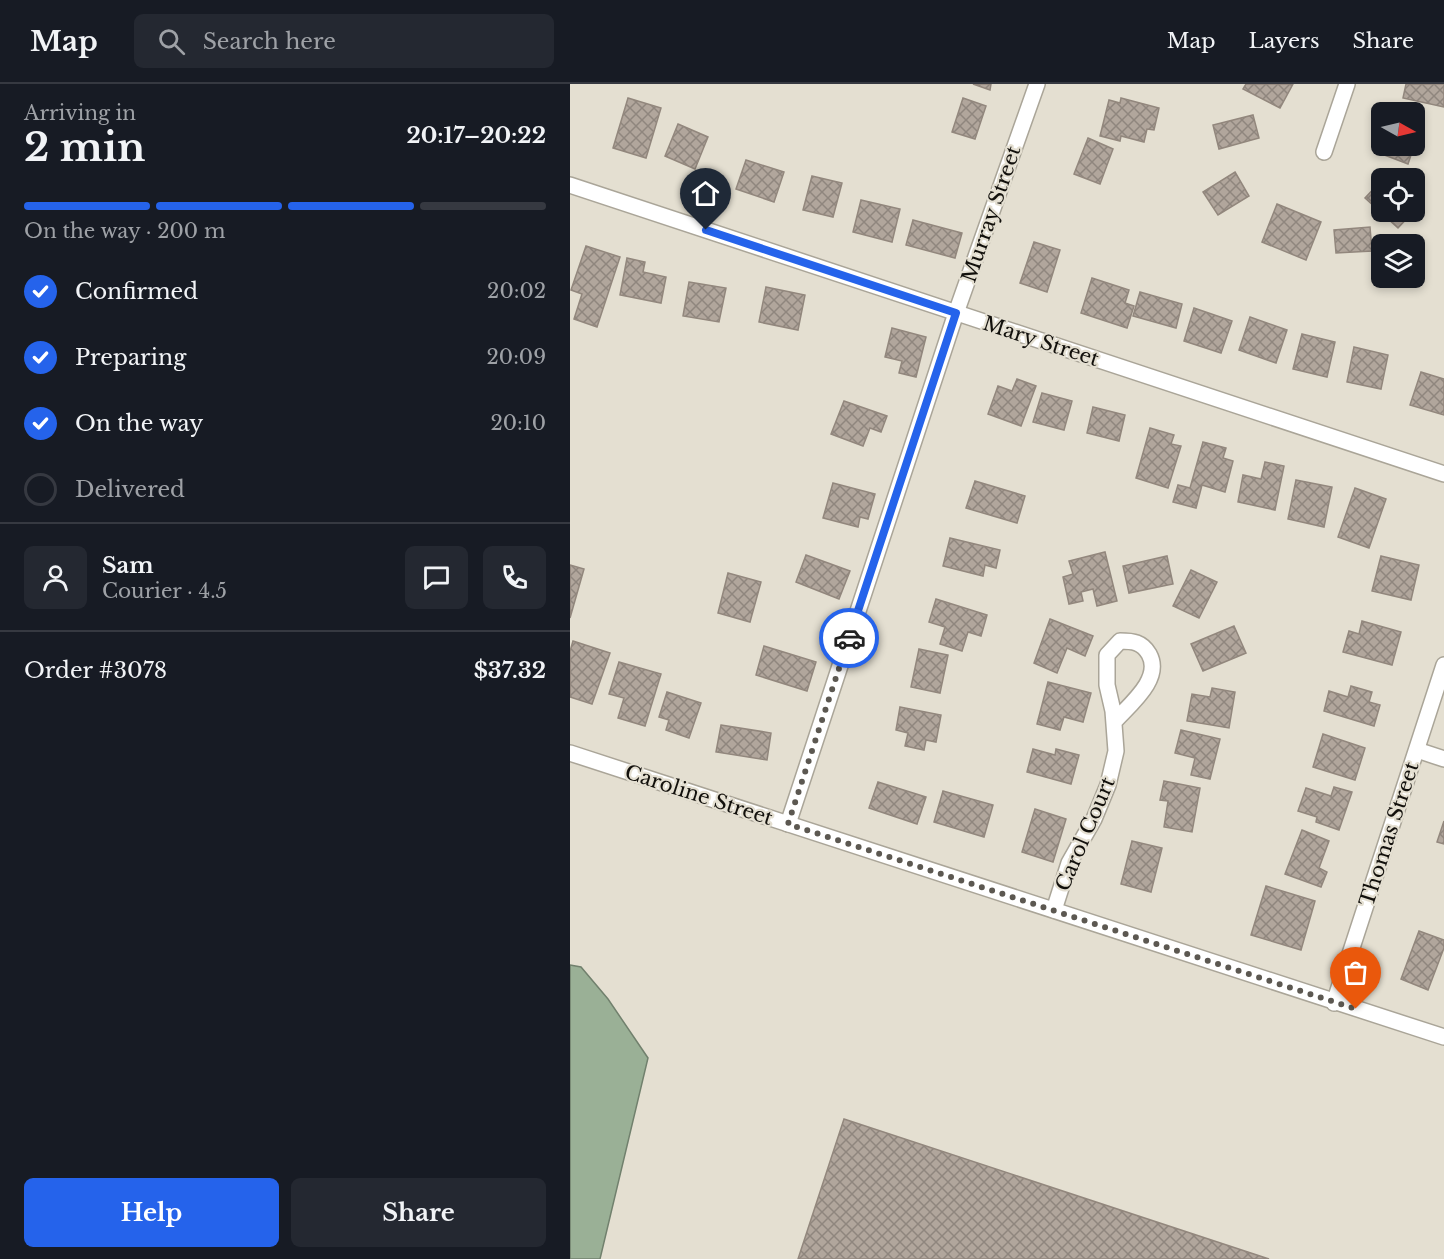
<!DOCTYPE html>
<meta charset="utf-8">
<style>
body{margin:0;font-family:"Libre Baskerville",serif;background:#242831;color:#f1f3f6;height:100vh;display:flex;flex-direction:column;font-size:22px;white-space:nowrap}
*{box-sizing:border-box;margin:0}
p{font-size:20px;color:#9ea1a6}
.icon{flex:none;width:33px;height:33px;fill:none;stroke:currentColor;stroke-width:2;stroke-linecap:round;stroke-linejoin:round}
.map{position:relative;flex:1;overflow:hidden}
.sheet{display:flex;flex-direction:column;background:#171b24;width:570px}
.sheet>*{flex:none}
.needle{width:39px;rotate:98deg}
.buttons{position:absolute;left:801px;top:18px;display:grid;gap:12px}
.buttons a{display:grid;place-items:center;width:54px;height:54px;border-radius:9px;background:#171b24;box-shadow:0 3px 9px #0003;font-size:30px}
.pin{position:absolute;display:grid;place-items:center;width:51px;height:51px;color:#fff;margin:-62px -26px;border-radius:50% 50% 50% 0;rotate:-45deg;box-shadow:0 0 6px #0007}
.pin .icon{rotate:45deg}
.courier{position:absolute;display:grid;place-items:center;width:60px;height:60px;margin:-30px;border:4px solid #2563eb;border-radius:50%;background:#fff;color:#222;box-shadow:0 2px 8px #0007}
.summary em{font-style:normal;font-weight:800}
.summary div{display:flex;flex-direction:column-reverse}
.summary{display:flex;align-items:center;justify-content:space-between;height:102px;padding:0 24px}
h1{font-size:39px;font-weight:800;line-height:45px}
.bar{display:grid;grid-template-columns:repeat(4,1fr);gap:9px 6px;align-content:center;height:72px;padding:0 24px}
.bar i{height:8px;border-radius:4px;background:#363941}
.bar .active{background:#2563eb}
.bar p{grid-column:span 4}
.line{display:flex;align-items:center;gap:15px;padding:0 24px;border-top:2px solid #363941}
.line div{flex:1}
.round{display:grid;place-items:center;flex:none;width:63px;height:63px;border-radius:9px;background:#242831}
ol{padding:0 24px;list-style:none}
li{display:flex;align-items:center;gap:18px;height:66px}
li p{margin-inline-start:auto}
li .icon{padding:6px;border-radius:50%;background:#2563eb;color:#fff;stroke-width:4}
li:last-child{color:#9ea1a6}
li i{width:33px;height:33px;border:3px solid #363941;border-radius:50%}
.button{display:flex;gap:12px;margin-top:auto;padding:12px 24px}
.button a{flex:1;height:69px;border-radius:9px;background:#2563eb;color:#fff;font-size:24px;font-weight:800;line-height:69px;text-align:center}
.button a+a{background:#242831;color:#f1f3f6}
header{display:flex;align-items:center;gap:36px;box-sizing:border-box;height:84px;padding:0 30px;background:#171b24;border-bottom:2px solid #363941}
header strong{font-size:28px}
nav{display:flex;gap:33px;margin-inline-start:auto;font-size:21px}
.search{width:420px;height:54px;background:#242831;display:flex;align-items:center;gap:15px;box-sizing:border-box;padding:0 21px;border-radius:9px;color:#9ea1a6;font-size:22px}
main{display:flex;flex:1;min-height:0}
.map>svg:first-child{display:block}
</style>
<header>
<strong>Map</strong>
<div class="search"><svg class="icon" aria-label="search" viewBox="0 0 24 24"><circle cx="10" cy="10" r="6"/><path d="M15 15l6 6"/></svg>Search here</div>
<nav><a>Map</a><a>Layers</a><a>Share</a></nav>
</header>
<main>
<section class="sheet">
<div class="summary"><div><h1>2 min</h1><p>Arriving in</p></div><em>20:17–20:22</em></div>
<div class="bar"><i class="active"></i><i class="active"></i><i class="active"></i><i></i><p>On the way · 200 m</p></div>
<ol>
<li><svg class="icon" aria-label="check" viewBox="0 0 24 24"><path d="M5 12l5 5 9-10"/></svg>Confirmed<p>20:02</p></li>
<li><svg class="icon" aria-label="check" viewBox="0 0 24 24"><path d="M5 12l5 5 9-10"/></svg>Preparing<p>20:09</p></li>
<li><svg class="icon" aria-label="check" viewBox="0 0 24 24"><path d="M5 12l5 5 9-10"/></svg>On the way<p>20:10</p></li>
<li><i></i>Delivered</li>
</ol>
<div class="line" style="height:108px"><a class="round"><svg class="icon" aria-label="person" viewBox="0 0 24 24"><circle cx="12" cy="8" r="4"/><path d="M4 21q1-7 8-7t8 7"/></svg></a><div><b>Sam</b><p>Courier · 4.5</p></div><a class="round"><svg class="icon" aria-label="chat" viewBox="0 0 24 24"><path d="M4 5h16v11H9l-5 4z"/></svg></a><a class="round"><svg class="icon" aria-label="phone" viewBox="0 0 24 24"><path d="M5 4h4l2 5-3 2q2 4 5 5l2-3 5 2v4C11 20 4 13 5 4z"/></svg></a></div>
<div class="line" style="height:78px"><div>Order #3078</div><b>$37.32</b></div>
<div class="button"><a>Help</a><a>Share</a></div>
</section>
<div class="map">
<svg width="874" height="1175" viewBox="0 0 874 1175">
<defs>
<pattern id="building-cross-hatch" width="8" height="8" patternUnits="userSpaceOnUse" patternTransform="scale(1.5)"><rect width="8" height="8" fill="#b1a69c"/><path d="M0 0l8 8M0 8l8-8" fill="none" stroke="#8f867e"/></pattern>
</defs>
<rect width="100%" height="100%" fill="#e4dfd1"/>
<polygon fill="#9ab096" stroke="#71806d" stroke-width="1.5" points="0,881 11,883 38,915 78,974 30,1175 0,1175"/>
<g fill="url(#building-cross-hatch)" stroke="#92877d" stroke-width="1.5">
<polygon points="403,0 421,0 420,6"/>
<polygon points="676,0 723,0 710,24 673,5"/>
<polygon points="836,0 874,0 874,23 833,14"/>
<polygon points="58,14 91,24 76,74 43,64"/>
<polygon points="393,14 416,22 405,55 382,48"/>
<polygon points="551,14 589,24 584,46 577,45 574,58 551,52 550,57 530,52 539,16 550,19"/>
<polygon points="683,31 689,54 649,65 643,41"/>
<polygon points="108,40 138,53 125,85 95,72"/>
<polygon points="844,44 850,46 844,61"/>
<polygon points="812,47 812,62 844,62 838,80 804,67"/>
<polygon points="518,54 543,65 530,100 504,90"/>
<polygon points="176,76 214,88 204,118 166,105"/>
<polygon points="665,88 679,112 648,131 633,108"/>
<polygon points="819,88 825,94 813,94"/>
<polygon points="242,92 272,99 263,133 233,126"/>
<polygon points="812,96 812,128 843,128 828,144 795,114"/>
<polygon points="844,112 852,118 844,126"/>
<polygon points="291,116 330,125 322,158 283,148"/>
<polygon points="707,120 751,138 736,176 692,158"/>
<polygon points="343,136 392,149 385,174 336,161"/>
<polygon points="800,143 802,167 766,169 764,146"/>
<polygon points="464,158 490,166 477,208 450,199"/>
<polygon points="16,162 50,173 27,243 4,235 12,210 1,206"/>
<polygon points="57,174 75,178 73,188 96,193 91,219 50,211"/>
<polygon points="522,194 559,206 555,219 564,222 557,244 511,229"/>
<polygon points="119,198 156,204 149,238 113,232"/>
<polygon points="196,203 235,211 228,246 189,238"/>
<polygon points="570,208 612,220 606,244 563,232"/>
<polygon points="624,224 662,237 651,269 614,257"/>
<polygon points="680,233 717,246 706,279 669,266"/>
<polygon points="322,244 356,253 346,293 329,289 332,277 315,273"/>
<polygon points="732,250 765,258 757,293 723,285"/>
<polygon points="784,263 818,271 811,305 777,298"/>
<polygon points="851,288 874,295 874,331 840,321"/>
<polygon points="447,295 466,302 451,342 418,330 428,302 442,307"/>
<polygon points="472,309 502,317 494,346 463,338"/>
<polygon points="274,317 317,332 311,348 300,344 293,362 261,350"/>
<polygon points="523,323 555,331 549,357 517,349"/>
<polygon points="580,344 604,351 601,360 611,362 598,404 566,394"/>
<polygon points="633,358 656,364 653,374 663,377 655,408 632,401 626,424 603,418 608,401 620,404"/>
<polygon points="695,378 714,382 705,426 668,418 673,391 691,395"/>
<polygon points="726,396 762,403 754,443 718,435"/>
<polygon points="405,397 455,412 447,439 396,424"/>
<polygon points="263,399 305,410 298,435 290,433 288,443 253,434"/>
<polygon points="785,404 816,415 799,464 768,453"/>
<polygon points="380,454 430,466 426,484 415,481 413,492 373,482"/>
<polygon points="535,468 547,517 527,522 523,505 511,508 513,517 499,520 493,493 503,490 499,477"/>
<polygon points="236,471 280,487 269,515 226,498"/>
<polygon points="597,472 603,500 559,509 553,482"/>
<polygon points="811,472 849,481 841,516 802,507"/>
<polygon points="0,481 14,485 0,534"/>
<polygon points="621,486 647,498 629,534 603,522"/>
<polygon points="158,489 191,498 180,538 148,529"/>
<polygon points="366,515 417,531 411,552 398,548 392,567 370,560 375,543 359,538"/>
<polygon points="480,535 523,552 515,572 497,564 487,589 464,579"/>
<polygon points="792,537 831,548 822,581 773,568 779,547 789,550"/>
<polygon points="664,542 676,569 633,587 621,560"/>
<polygon points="3,557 40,569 22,620 0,613 0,567"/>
<polygon points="194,562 246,578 237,607 186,591"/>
<polygon points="349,565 378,571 370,609 341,603"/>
<polygon points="49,578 91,590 75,642 48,634 54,614 39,610"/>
<polygon points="478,598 521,609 513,638 494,633 490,646 467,640"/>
<polygon points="781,602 802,608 799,618 810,621 804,642 754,627 759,607 778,613"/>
<polygon points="642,604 665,608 659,644 617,637 622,610 640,613"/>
<polygon points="97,608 131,619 119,654 96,646 99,636 89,633"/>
<polygon points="330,623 371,631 366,658 356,656 354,666 335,662 338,649 326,646"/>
<polygon points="151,641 201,649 197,676 146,668"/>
<polygon points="611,646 650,655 640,695 621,691 625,674 605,669"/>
<polygon points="753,650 795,664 785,696 743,683"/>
<polygon points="463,665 485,671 486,665 509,671 501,700 457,688"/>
<polygon points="594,697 630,704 622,748 594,743 598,717 590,716"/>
<polygon points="308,698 356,713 347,740 299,724"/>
<polygon points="764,703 782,708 769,746 746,738 747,733 728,727 736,704 761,712"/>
<polygon points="373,707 423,721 414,753 364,738"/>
<polygon points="465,725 496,735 483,778 452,768"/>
<polygon points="874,737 874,760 867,758"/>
<polygon points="732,746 759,757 749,784 757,788 751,803 715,790"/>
<polygon points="562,757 592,764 581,808 551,800"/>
<polygon points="696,802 745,817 731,866 681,851"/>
<polygon points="849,847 874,856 874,864 858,906 831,895"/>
<polygon points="274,1035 699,1175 228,1175"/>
</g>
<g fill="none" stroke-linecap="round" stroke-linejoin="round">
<g stroke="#aaa598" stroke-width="18">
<g id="street">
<polyline points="754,68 777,0"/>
<polyline points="0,101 874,390"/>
<polyline points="847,666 874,675"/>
<polyline points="0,669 874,953"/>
<polyline points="218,740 386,229 467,0"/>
<path d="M484 826 499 779 524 735 538 701 546 667 543 627 537 601V571L550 557C563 557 572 558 579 570 593 595 559 621 544 638"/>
<polyline points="764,919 874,581"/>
</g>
</g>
<use href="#street" stroke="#fff" stroke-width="15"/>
</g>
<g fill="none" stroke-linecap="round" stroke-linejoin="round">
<polyline stroke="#5c5851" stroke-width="6" stroke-dasharray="0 10.8" points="279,554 218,740 786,925"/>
<polyline stroke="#2563eb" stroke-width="8" points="136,146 386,229 279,554"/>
</g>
<g text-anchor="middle" stroke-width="4.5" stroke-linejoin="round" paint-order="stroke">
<g font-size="20" fill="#12100c" stroke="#e4dfd1">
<text transform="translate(421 130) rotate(-71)" y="7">Murray Street</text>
<text transform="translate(471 257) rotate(18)" y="7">Mary Street</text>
<text transform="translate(129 711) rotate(18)" y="7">Caroline Street</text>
<text transform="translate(515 750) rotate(-67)" y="7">Carol Court</text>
<text transform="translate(819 750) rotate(-72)" y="7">Thomas Street</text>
</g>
</g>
</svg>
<div class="buttons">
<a><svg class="needle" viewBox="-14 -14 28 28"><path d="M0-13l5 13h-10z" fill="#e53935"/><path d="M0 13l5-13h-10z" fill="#9ea1a6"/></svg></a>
<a><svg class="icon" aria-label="locate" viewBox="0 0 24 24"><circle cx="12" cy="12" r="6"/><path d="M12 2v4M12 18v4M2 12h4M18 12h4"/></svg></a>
<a><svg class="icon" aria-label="layers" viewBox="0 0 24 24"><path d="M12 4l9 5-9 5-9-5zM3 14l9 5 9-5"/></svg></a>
</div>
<div class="pin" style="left:786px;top:925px;background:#ea580c"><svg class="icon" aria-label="bag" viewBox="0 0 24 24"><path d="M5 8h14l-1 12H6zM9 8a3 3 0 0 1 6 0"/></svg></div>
<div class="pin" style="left:136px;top:146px;background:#1f2937"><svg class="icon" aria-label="home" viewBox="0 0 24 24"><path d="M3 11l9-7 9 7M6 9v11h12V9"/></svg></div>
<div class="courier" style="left:279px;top:554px"><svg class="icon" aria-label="car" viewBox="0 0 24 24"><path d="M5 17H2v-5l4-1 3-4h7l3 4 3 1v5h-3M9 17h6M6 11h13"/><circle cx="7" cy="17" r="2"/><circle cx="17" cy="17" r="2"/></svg></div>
</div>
</main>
